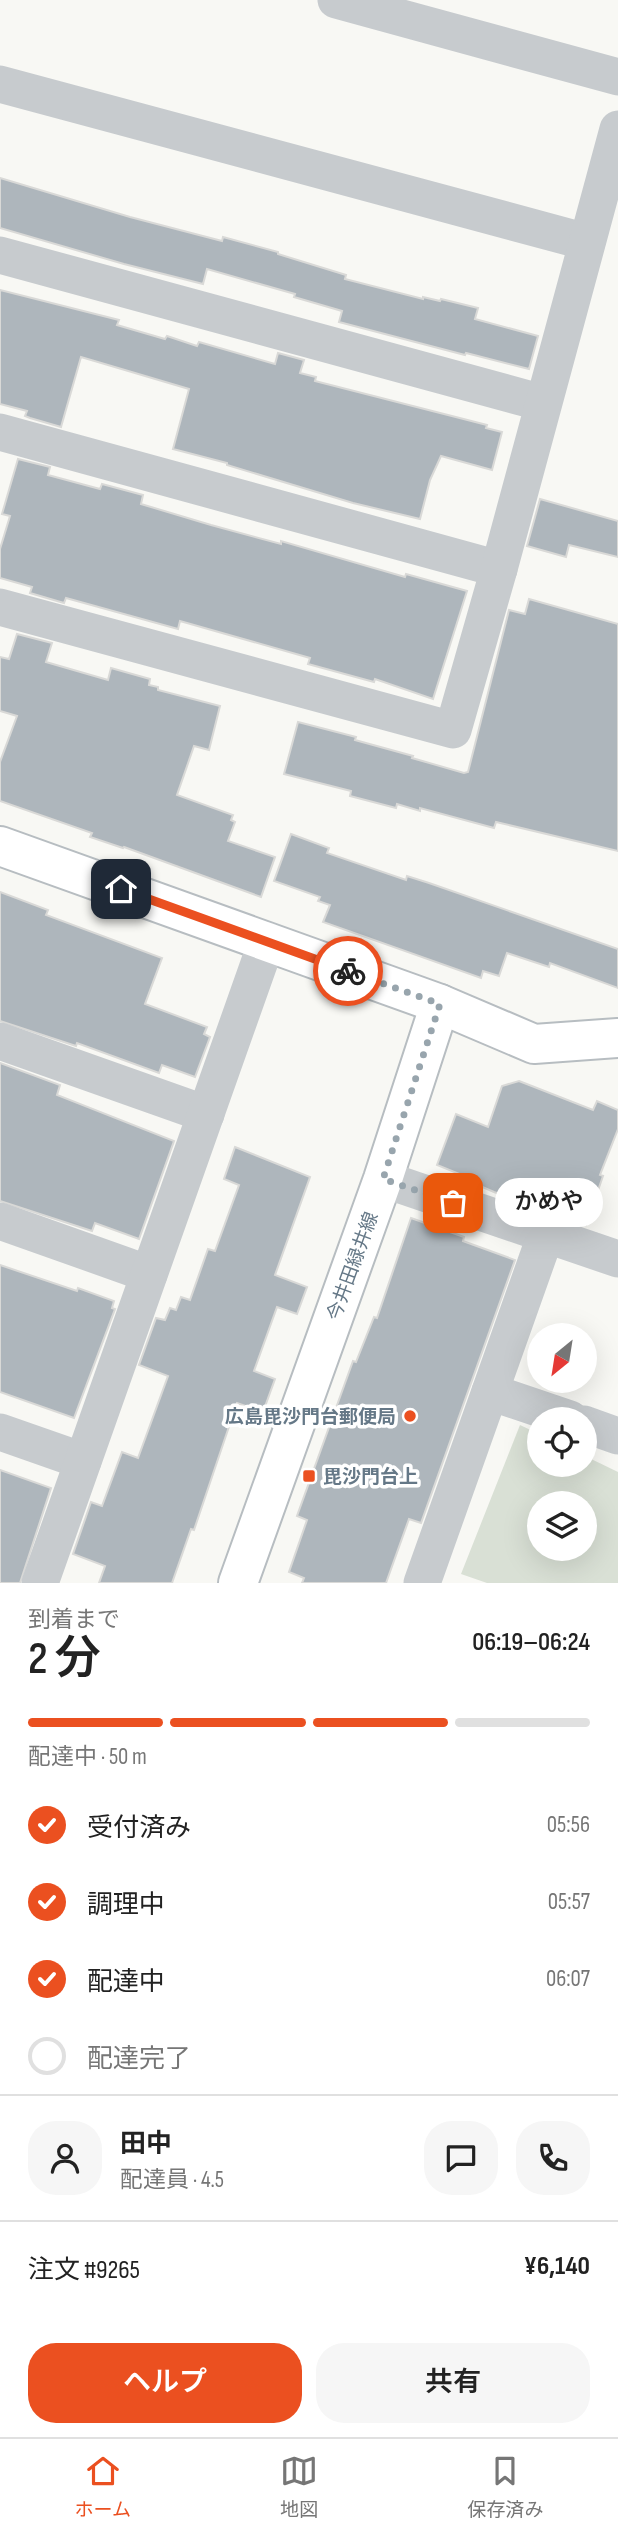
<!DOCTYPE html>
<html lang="ja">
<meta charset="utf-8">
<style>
body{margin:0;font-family:"Sofia Sans Condensed","Noto Sans JP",sans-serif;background:#f6f6f6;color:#222;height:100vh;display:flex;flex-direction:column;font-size:26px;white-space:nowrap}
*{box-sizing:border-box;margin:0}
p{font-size:23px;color:#767676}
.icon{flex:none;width:38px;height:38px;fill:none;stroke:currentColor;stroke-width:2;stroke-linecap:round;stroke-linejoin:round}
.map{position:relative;height:1583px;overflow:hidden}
.panel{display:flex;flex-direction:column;background:#fff;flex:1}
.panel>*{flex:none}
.needle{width:46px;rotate:210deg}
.buttons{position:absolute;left:527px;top:1323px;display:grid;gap:14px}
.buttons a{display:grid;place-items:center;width:70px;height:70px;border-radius:50%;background:#fff;box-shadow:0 7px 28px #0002;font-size:35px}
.pin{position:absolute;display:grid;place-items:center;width:60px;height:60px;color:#fff;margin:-30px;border-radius:14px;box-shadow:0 4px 10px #0006}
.courier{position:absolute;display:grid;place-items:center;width:70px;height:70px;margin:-35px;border:5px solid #eb5020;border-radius:50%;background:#fff;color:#222;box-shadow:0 2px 9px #0007}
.bubble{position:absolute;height:49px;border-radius:24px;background:#fff;box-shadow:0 7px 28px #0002;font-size:23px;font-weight:600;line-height:49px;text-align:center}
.overview em{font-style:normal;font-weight:600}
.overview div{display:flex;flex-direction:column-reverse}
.overview{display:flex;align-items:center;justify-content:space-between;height:119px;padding:0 28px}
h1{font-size:46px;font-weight:600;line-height:52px}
.bar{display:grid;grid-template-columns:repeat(4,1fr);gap:10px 7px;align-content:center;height:84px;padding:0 28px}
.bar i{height:9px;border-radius:5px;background:#e0e0e0}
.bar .active{background:#eb5020}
.bar p{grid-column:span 4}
.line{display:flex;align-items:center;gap:18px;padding:0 28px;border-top:2px solid #e0e0e0}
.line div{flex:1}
.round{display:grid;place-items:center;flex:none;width:74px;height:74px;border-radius:28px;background:#f6f6f6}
ol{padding:0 28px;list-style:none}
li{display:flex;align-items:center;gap:21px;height:77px}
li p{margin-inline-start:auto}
li .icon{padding:7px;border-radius:50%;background:#eb5020;color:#fff;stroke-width:4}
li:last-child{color:#767676}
li i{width:38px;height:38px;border:4px solid #e0e0e0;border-radius:50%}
.action{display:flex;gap:14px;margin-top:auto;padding:14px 28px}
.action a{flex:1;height:80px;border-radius:28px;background:#eb5020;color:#fff;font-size:28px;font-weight:600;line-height:80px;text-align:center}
.action a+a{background:#f6f6f6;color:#222}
.menu{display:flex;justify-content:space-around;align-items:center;height:98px;border-top:2px solid #e0e0e0;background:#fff;font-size:19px;color:#767676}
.menu a{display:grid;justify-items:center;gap:4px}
.menu .active{color:#eb5020}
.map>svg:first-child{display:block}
</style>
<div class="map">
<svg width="618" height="1583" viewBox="0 0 618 1583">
<rect width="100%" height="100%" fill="#f8f8f4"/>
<path fill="#d9e0d5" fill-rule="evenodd" d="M520 1425 539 1434V1465H584L585 1456 618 1472V1583H487L461 1574ZM539 1503H584V1549H539Z"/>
<g fill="#aeb6bc" stroke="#d9d9d7" stroke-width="2">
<polygon points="0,178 130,217 222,241 223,237 278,252 278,254 346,275 345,279 423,299 423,297 440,301 441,299 478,308 475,319 538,336 529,369 466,353 465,355 339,322 342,311 294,297 295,294 207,269 203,284 124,264 0,228"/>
<polygon points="0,290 119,320 117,325 165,339 167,336 197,346 199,342 275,364 278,353 304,360 300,373 316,377 315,381 487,425 486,428 502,432 492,470 441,456 430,480 420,519 353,503 227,465 227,463 173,449 189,389 81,357 61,427 30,418 25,416 27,411 0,404"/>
<polygon points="18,459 50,467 48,475 100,489 102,484 143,495 141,504 211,525 281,544 281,541 405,577 406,574 467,591 433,699 375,679 374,682 308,664 310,658 180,621 178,629 66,598 64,603 30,593 32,587 0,578 0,549 10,516 2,514"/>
<polygon points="540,499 618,521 618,557 569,545 566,557 527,546"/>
<polygon points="529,599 618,624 618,851 496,822 494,828 420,808 420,811 397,804 396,808 350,796 351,791 284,774 298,722 356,737 355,740 413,756 412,758 464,773 468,772 509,610 525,614"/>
<polygon points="17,634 52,643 46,662 108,680 111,668 150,679 149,685 158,687 158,690 220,706 209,750 194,746 177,795 233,815 231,820 235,822 228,841 275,857 261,897 124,847 123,848 90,837 92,833 0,801 0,762 17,716 0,711 0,657 9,659"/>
<polygon points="291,834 329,848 327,853 406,880 407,876 429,883 618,949 618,988 550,963 549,967 507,953 499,976 483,971 481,978 323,922 330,905 318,901 320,897 274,881"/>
<polygon points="0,892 48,910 46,915 162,958 145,1004 207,1027 204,1034 210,1037 195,1077 162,1065 159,1073 77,1043 76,1046 0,1021"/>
<polygon points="0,1063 60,1085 57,1095 174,1141 139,1239 95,1223 92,1231 0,1201"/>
<polygon points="519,1081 593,1110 597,1101 618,1110 618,1129 600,1175 603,1176 586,1225 494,1192 466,1180 467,1177 437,1165 456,1114 488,1127 502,1086"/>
<polygon points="235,1147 310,1177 275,1275 307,1287 297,1314 277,1307 254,1371 275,1379 263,1412 237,1403 194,1530 191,1529 172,1583 99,1583 105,1566 73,1554 91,1502 102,1506 122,1452 138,1458 168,1376 139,1365 156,1318 165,1320 170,1308 176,1310 181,1297 190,1300 208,1249 215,1251 239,1185 224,1179"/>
<polygon points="411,1218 464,1237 463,1241 515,1260 421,1523 409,1519 386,1583 302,1583 304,1578 289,1572 307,1520 297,1516 353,1361 356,1362 374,1317 377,1318"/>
<polygon points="0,1265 77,1291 78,1288 114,1301 112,1308 115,1309 74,1418 0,1392"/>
<polygon points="0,1470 51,1488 20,1583 0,1583"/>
</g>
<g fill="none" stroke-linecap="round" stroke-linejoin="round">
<g stroke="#b7bdc1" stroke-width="42">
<g id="secondary">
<polyline points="0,846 440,1004 534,1044 618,1038"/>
<polyline points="238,1583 383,1179 440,1004"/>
</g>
</g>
<g stroke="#c7cbce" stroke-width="37">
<polyline points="336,0 618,77"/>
<polyline points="0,84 587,242"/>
<polyline points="0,255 543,403"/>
<polyline points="0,432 499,569"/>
<polyline points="0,607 453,730 499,569 618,129"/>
<polyline points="0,1041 206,1114"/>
<polyline points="383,1179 618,1259"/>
<polyline points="0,1221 149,1274"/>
<polyline points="490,1392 570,1419"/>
<polyline points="584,1424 618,1436"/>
<polyline points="0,1432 83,1461"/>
<polyline points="40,1583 267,941"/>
<polyline points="422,1583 546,1234"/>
</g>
<use href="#secondary" stroke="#fff" stroke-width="38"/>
</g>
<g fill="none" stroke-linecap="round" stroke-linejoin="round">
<polyline stroke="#98a5ad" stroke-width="7" stroke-dasharray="0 12.6" points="348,971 440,1004 383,1179 453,1203"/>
<polyline stroke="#eb5020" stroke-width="9" points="121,889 348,971"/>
</g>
<g fill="#eb5020" stroke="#fff" stroke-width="2.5">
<circle cx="410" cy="1416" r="7"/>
<rect x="302" y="1469" width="14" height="14" rx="3.5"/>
</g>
<g text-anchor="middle" stroke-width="7" stroke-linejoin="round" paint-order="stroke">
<g font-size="19" fill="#657887" stroke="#fff">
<text transform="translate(352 1266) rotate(-70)" y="7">今井田緑井線</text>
</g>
<g font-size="19" font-weight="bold" fill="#657887" stroke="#fff" text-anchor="end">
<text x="396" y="1423">広島毘沙門台郵便局</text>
<text x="323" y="1483" text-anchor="start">毘沙門台上</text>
</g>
</g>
</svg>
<div class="buttons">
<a><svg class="needle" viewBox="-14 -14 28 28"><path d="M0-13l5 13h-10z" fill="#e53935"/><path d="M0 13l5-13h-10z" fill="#767676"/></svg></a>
<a><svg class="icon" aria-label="locate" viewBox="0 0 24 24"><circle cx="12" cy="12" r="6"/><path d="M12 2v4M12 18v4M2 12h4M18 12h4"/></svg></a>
<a><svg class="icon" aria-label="layers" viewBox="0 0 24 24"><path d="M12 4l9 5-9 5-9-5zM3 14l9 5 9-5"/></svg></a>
</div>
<div class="pin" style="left:453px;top:1203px;background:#ea580c"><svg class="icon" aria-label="bag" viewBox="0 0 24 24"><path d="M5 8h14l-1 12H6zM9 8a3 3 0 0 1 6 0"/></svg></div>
<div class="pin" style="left:121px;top:889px;background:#1f2937"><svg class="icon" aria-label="home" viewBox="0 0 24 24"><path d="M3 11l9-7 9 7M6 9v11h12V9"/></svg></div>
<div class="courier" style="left:348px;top:971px"><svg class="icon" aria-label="bike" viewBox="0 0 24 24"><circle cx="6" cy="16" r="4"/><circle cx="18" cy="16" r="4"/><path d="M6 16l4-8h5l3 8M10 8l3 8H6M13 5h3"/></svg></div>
<div class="bubble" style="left:495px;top:1178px;width:108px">かめや</div>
</div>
<section class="panel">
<div class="overview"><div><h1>2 分</h1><p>到着まで</p></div><em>06:19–06:24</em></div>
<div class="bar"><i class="active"></i><i class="active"></i><i class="active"></i><i></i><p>配達中 · 50 m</p></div>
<ol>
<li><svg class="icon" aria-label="check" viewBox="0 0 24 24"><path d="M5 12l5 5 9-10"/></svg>受付済み<p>05:56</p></li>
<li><svg class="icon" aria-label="check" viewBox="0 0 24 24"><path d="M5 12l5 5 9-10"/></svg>調理中<p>05:57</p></li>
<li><svg class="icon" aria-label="check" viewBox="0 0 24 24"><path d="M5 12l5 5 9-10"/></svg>配達中<p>06:07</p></li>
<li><i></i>配達完了</li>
</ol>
<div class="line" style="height:126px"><a class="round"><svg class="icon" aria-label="person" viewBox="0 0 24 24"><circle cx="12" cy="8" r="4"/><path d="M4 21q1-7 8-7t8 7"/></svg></a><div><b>田中</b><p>配達員 · 4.5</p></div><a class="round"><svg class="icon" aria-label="chat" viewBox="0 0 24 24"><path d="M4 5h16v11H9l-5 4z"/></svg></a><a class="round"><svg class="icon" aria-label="phone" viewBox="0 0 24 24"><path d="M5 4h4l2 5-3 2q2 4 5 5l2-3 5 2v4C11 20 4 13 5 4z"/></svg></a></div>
<div class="line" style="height:91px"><div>注文 #9265</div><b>¥6,140</b></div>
<div class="action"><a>ヘルプ</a><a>共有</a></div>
</section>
<nav class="menu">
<a class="active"><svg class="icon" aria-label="home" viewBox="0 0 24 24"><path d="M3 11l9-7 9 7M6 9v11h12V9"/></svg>ホーム</a>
<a><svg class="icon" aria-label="map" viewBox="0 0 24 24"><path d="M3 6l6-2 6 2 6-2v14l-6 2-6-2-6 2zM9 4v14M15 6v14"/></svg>地図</a>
<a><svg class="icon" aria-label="saved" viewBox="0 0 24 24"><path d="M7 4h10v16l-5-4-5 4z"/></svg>保存済み</a>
</nav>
